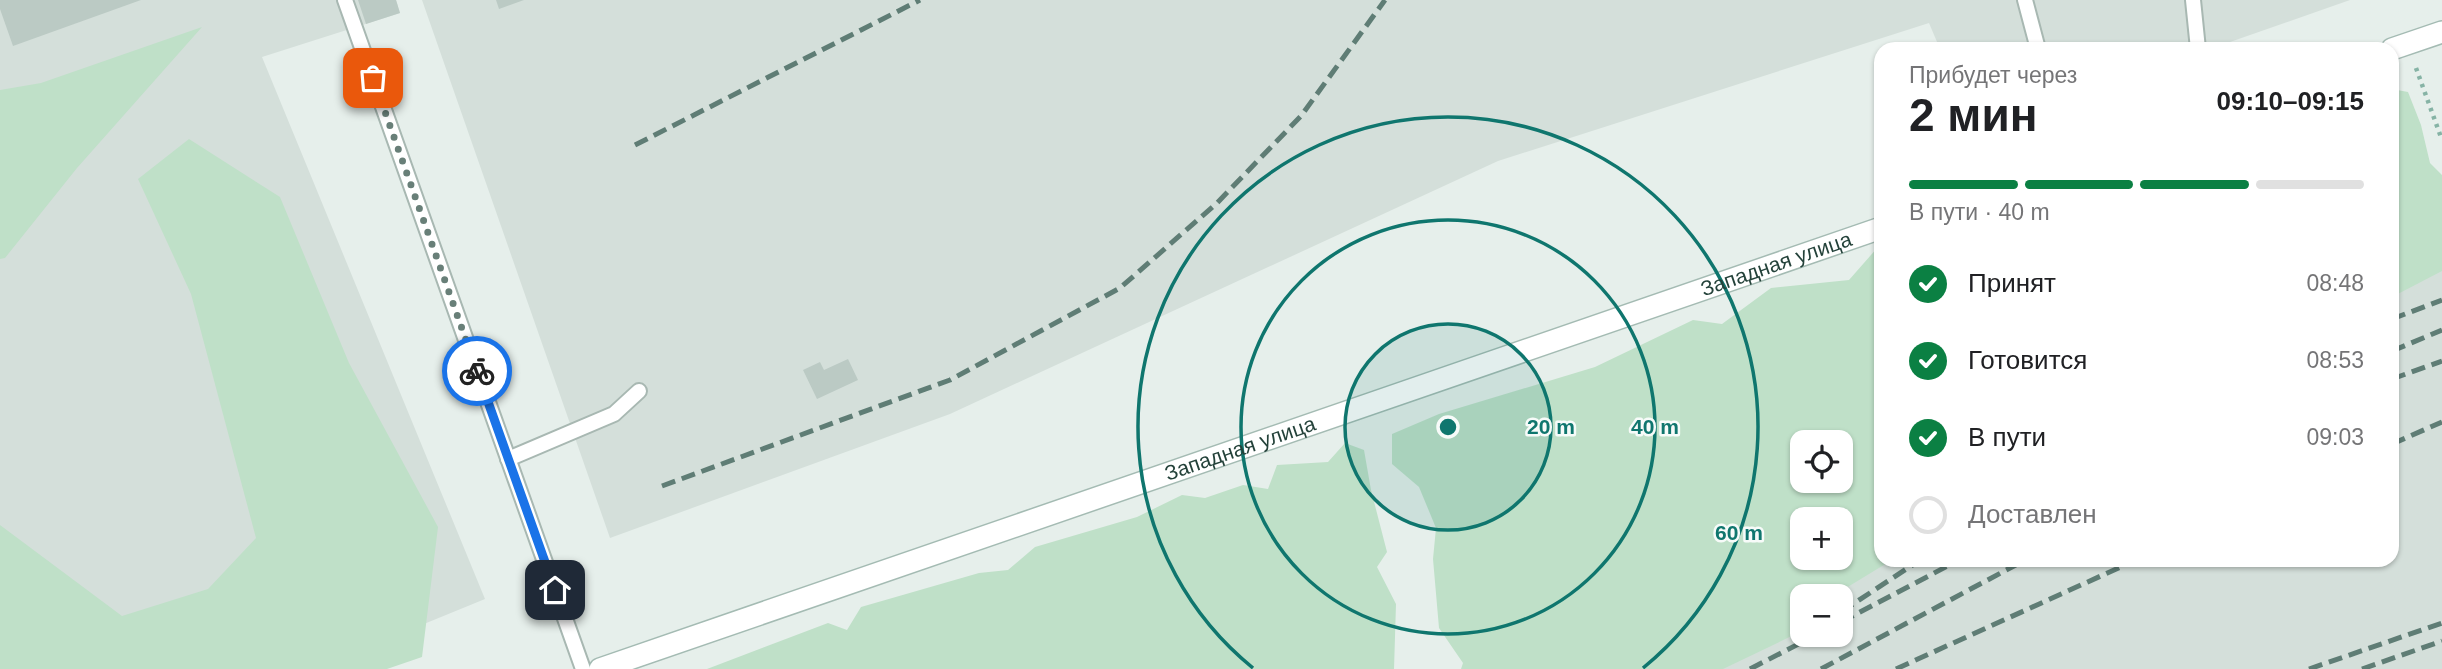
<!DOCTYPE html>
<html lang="ru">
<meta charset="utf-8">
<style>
body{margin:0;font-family:Helvetica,sans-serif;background:#f2f2f2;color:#202124;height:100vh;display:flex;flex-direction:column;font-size:26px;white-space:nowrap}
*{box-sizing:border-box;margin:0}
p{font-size:23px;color:#757577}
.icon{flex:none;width:38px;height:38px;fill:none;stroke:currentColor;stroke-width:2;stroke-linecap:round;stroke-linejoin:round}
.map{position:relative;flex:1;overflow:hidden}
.sheet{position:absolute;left:1874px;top:42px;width:525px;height:525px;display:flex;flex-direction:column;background:#fff;border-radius:21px;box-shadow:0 2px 5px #0004}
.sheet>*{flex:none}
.buttons{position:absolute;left:1790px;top:430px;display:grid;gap:14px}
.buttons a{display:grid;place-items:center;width:63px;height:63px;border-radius:14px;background:#fff;box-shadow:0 2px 5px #0004;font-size:35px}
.pin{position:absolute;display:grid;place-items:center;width:60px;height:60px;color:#fff;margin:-30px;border-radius:14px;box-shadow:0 4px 10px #0006}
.courier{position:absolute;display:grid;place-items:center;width:70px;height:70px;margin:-35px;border:5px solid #1a73e8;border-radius:50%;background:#fff;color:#222;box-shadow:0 2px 9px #0007}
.summary em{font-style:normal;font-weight:600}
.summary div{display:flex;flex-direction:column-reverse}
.summary{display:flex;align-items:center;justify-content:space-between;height:119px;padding:0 35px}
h1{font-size:46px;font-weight:600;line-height:52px}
.bar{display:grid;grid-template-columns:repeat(4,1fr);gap:10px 7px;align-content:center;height:84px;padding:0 35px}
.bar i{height:9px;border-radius:5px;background:#e0e0e0}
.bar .active{background:#0b8043}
.bar p{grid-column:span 4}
ol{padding:0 35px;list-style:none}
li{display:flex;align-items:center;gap:21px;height:77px}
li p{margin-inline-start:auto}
li .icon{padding:7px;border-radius:50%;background:#0b8043;color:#fff;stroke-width:4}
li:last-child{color:#757577}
li i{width:38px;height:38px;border:4px solid #e0e0e0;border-radius:50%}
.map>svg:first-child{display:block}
</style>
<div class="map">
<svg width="2442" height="669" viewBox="0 0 2442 669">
<rect width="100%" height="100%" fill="#e6efeb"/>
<g fill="#d4dfda" fill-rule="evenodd">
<polygon points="0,0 396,0 400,13 262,57 485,599 314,669 0,669"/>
<polygon points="422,0 2350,0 2210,49 1940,49 1929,23 1498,161 950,414 610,538"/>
<path d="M2442 259V669H1652L1881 550V560H2392V284ZM1802 597H1841V635H1802Z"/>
</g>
<g fill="#bfe0c8" fill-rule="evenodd">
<polygon points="202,27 77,168 5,258 0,259 0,90 41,83"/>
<polygon points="2392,89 2408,92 2421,125 2430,163 2442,175 2442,271 2392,297"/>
<polygon points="189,139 280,197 349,363 438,527 422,657 387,669 0,669 0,525 122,616 208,589 256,538 191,294 138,179"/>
<path d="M1878 247H1881V560H1892L1846 588 1836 597H1802V628L1798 633 1723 669H1461L1463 663 1439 628 1433 559 1436 528 1419 487 1392 464V434L1439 414 1595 367 1693 320 1722 324 1771 288 1849 280ZM1802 443H1841V481H1802ZM1802 520H1841V558H1802Z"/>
<polygon points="1345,443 1364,450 1371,490 1387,552 1377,567 1396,604 1394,669 707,669 828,623 847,630 861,607 979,573 1008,570 1035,547 1137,517 1182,495 1205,498 1243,485 1268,489 1277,465 1328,462"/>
</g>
<g fill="#bbcac4">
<polygon points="0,0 141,0 13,46 0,9"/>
<polygon points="358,0 396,0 400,13 366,24"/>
<polygon points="496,0 524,0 499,9"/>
<polygon points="848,359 858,380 817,399 803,370 820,362 824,370"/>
</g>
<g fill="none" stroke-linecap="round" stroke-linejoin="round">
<g stroke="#a8b8b2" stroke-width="18">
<g id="lane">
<polyline points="345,0 583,669"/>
<polyline points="2025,0 2038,49"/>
<polyline points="2193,0 2198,49"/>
<polyline points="508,459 614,414 639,391"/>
</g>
</g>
<g stroke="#a4bbb3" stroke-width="24">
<g id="secondary">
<polyline points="2392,49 2442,32"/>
<path id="s1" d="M600 669 1881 228"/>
</g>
</g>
<polyline stroke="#86b3a5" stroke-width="4.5" stroke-dasharray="3.5 5" stroke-linecap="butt" points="2416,68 2442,140"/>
<use href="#lane" stroke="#fff" stroke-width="14"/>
<use href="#secondary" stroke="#fff" stroke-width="21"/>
<g stroke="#5f7d75" stroke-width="5" stroke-dasharray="14 7" stroke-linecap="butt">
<polyline points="635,145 920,0"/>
<polyline points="2392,319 2442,300"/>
<polyline points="2392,351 2442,330"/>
<polyline points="2392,379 2442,361"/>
<polyline points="2392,444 2442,422"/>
<polyline points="662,486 950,380 1120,288 1217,203 1301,116 1385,0"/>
<polyline points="1841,612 1920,560"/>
<polyline points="1841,622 1959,560"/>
<polyline points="1750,669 1816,635"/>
<polyline points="1821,669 2025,560"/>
<polyline points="1896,669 2136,560"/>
<polyline points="2309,669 2442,623"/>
<polyline points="2362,669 2442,641"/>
</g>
</g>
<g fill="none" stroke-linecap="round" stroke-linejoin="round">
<polyline stroke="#687f78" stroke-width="7" stroke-dasharray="0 12.6" points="373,78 477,371"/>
<polyline stroke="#1a73e8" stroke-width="9" points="477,371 555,590"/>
</g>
<circle cx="1448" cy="427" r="103" fill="#0f766e" fill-opacity=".12"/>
<g fill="none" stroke="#0f766e" stroke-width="3.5">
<circle cx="1448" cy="427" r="103"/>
<circle cx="1448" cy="427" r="207"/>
<path d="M1253 668A310 310 0 1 1 1643 668"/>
</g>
<g text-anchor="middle" stroke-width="5" stroke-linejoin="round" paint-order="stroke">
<g font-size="21" fill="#24423a" stroke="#f7fbf9">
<text dy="7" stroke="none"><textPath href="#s1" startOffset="1244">Западная улица</textPath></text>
<text dy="7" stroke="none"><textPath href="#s1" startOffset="677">Западная улица</textPath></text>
</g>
</g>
<circle cx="1448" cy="427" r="10" fill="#0f766e" stroke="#f7fbf9" stroke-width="3.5"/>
<g font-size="21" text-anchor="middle" font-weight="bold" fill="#0f766e" stroke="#f7fbf9" stroke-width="5" stroke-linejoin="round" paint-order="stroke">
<text x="1551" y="434">20 m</text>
<text x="1655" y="434">40 m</text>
<text x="1739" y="540">60 m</text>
</g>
</svg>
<div class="buttons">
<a><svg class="icon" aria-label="locate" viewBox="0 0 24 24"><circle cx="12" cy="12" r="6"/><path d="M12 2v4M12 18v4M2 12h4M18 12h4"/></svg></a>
<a>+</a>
<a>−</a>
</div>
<div class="pin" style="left:373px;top:78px;background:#ea580c"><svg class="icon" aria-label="bag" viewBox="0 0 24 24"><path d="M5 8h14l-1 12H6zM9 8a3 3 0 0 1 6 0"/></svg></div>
<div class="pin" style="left:555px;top:590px;background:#1f2937"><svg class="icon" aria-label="home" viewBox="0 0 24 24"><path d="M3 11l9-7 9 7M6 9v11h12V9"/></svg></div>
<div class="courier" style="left:477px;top:371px"><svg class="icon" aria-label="bike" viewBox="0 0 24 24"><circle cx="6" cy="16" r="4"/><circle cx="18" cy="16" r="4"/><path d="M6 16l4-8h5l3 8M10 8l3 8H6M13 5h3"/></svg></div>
<section class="sheet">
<div class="summary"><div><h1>2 мин</h1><p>Прибудет через</p></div><em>09:10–09:15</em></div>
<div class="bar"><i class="active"></i><i class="active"></i><i class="active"></i><i></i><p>В пути · 40 m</p></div>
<ol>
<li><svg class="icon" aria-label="check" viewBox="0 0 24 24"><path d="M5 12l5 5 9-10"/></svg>Принят<p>08:48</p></li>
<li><svg class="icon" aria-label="check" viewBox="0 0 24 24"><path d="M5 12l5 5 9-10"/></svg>Готовится<p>08:53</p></li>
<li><svg class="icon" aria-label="check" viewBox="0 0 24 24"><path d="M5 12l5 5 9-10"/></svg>В пути<p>09:03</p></li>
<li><i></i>Доставлен</li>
</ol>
</section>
</div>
